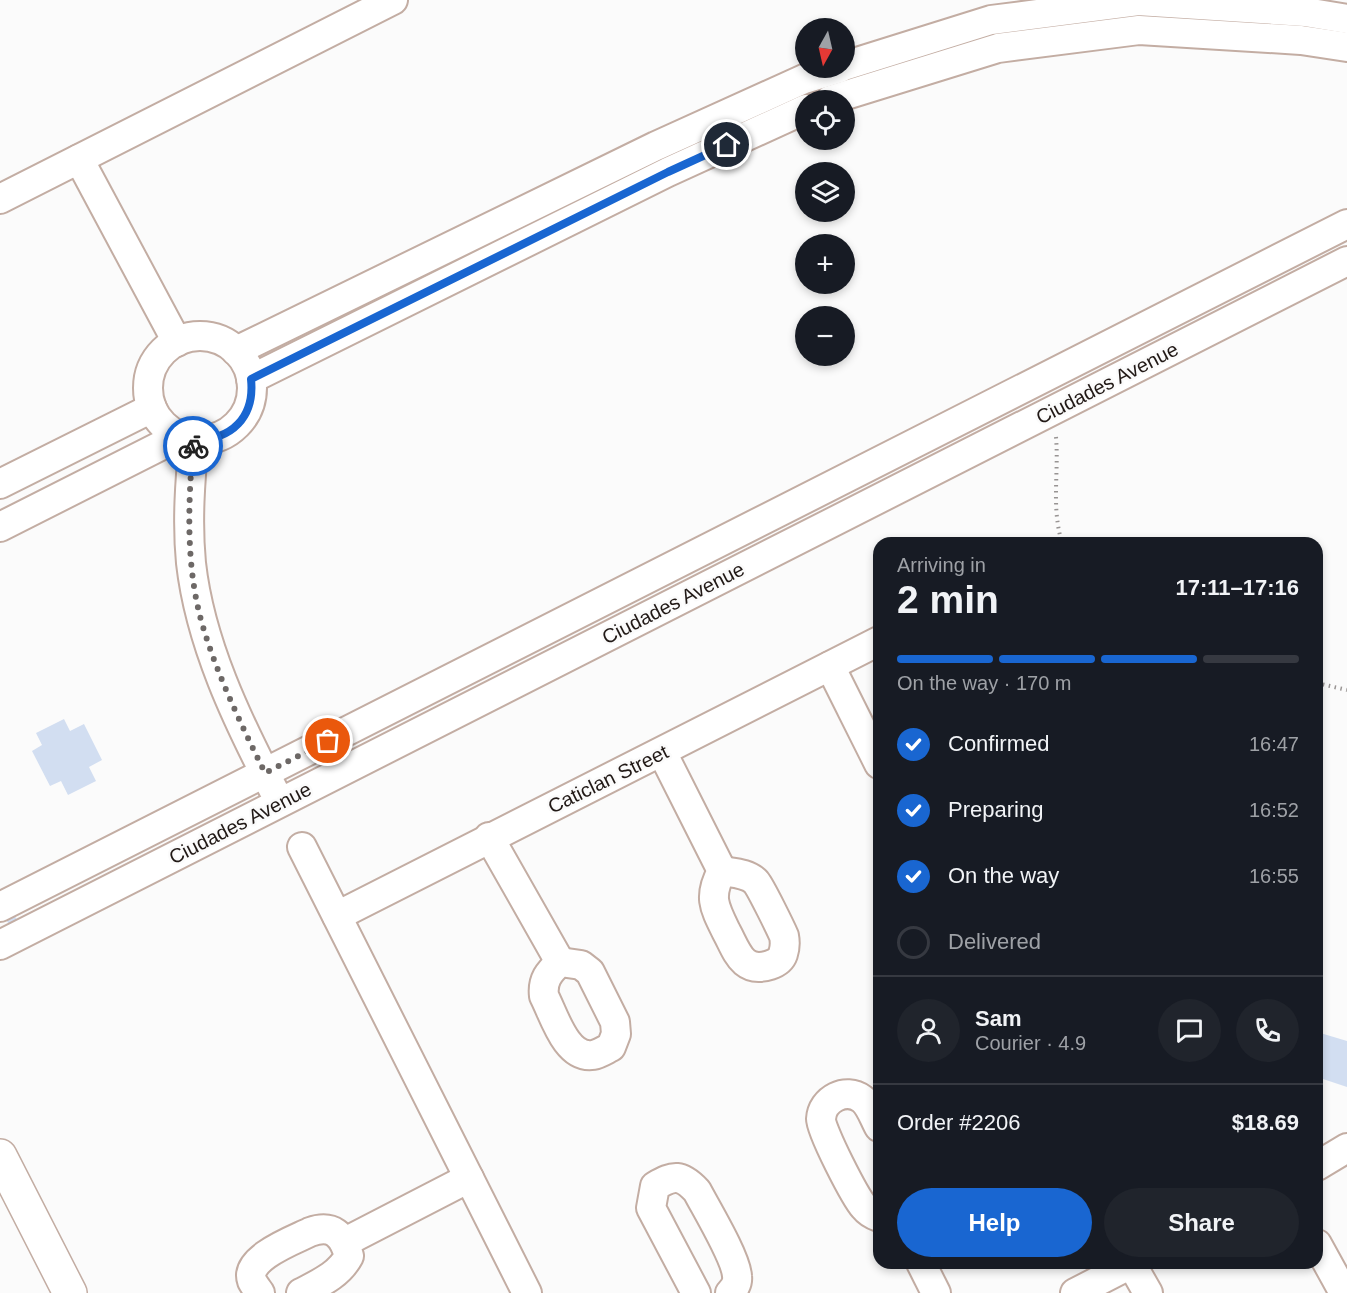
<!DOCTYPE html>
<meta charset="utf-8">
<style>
body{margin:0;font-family:Arial,sans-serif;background:#20242c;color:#f1f3f6;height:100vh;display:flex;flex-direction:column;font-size:22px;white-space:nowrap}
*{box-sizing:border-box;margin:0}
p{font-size:20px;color:#9ea1a6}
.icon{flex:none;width:33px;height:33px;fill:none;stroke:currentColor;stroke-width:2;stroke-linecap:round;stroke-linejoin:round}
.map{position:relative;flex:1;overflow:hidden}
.drawer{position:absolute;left:873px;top:537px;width:450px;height:732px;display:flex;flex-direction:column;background:#171b24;border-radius:18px;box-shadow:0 3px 9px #0003}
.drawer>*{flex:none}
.needle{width:39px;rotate:188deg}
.controls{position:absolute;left:795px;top:18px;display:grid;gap:12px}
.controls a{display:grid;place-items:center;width:60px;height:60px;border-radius:50%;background:#171b24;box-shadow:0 3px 9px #0003;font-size:30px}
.pin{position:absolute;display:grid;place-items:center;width:51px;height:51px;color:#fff;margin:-26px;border:3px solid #fff;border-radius:50%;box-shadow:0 2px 6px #0007}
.courier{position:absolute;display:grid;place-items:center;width:60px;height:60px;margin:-30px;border:4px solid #1966d1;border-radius:50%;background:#fff;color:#222;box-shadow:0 2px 8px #0007}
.overview em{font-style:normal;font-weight:700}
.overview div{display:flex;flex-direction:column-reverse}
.overview{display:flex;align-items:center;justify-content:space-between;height:102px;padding:0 24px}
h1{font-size:39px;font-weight:700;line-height:45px}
.bar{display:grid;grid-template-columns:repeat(4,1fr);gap:9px 6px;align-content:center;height:72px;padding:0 24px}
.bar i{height:8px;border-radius:4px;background:#363941}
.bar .selected{background:#1966d1}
.bar p{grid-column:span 4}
.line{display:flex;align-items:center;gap:15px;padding:0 24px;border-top:2px solid #363941}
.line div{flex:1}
.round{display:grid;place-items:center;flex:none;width:63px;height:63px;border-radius:32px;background:#20242c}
ol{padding:0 24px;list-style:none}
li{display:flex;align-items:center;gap:18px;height:66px}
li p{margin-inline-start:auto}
li .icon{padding:6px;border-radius:50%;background:#1966d1;color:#fff;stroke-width:4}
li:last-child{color:#9ea1a6}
li i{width:33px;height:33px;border:3px solid #363941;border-radius:50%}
.cta{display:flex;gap:12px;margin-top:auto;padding:12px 24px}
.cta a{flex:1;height:69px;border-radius:36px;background:#1966d1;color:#fff;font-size:24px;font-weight:700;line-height:69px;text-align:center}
.cta a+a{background:#20242c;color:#f1f3f6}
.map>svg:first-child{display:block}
</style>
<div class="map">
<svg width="1347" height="1293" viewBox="0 0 1347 1293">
<rect width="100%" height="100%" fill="#fbfbfb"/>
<g fill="#d2def1">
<polygon points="64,719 70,731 84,724 102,760 89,767 96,781 68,795 61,781 50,786 32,751 42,745 36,733"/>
<polygon points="13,913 19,923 10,927 5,917"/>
<polygon points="1317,1032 1347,1041 1347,1087 1317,1077"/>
</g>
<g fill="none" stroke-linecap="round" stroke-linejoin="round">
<g stroke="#c3ada3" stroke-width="32">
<g id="minor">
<polyline points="844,66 991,20 1138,1 1305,12 1347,19"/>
<polyline points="830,100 998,48 1139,30 1301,40 1347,47"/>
<polyline points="79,159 177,342"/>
<polyline points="0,199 393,0"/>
<circle cx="200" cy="388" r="52"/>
<polyline points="236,351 656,146 804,79 840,68"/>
<polyline points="251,379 668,172 806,109"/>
<path d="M194 440C190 481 187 522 191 563 200 643 237 720 274 791"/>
<polyline points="0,484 152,408"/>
<polyline points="0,527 180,436"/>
<polyline points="830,666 879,764"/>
<polyline points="662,752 722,871"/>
<polyline points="489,837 560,962"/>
<polyline points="302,847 527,1293"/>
<path d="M722 871C733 873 748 873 756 882 761 888 781 929 784 936 785 941 785 948 783 954 781 960 776 963 770 965 742 974 737 951 726 931 714 907 708 896 722 871Z"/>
<polyline points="0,907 1347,224"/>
<polyline points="337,916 879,641"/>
<polyline points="0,945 1347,261"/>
<path d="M560 962 581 965 590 972 615 1022 616 1034 611 1047C605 1050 599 1054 593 1055 566 1059 554 1015 544 996 542 980 549 972 560 962Z"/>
<path d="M879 1127C874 1118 870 1105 862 1099 846 1087 822 1099 821 1119 821 1131 855 1197 864 1207 868 1212 873 1215 879 1217"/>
<polyline points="1317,1166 1347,1148"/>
<polyline points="345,1242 469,1178"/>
<polyline points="1317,1244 1344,1293"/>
<polyline points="921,1263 936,1293"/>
<polyline points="1131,1263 1148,1293"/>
<path d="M260 1293C258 1290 254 1285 252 1281 244 1258 294 1240 310 1232 333 1224 343 1235 349 1256 339 1275 320 1283 301 1293"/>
<path d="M696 1293 651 1208 655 1186C674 1175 681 1174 697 1191 707 1210 736 1258 737 1276 738 1283 735 1288 730 1293"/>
<polyline points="1075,1293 1133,1263"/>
</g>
</g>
<g stroke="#c3ada3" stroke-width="36">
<polyline id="secondary" points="0,1156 70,1293"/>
</g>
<g stroke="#989493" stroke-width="4" stroke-dasharray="1.5 4.5" stroke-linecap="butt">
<path d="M1056 437C1059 474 1051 506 1062 543"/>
<polyline points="1317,683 1347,690"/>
</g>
<use href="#minor" stroke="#fff" stroke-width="28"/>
<use href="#secondary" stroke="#fff" stroke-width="33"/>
</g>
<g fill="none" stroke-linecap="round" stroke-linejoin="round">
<path stroke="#6d6866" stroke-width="6" stroke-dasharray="0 10.8" d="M193 446C188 504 186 564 201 620 216 673 241 724 265 773L328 741"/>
<path stroke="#1966d1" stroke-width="8" d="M193 446 194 440C232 440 255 417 251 379L668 172 727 145"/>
</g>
<g text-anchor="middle" stroke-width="5" stroke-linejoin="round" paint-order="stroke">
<g font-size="20" fill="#211916" stroke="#fbfbfb">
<text transform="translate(1107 383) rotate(-27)" y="7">Ciudades Avenue</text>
<text transform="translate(673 603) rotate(-27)" y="7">Ciudades Avenue</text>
<text transform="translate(608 779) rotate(-26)" y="7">Caticlan Street</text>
<text transform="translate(240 823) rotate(-27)" y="7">Ciudades Avenue</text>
</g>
</g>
</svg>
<div class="controls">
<a><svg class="needle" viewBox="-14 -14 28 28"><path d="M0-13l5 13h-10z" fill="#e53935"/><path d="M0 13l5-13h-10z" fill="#9ea1a6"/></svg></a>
<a><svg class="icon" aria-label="locate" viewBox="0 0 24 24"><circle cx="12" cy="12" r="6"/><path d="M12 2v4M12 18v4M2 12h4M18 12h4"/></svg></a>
<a><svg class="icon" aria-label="layers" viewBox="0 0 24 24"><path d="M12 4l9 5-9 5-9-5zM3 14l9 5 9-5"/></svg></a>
<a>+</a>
<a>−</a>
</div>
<div class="pin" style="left:328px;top:741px;background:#ea580c"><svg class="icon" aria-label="bag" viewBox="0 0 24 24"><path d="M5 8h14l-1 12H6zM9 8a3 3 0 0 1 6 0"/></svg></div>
<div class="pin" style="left:727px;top:145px;background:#1f2937"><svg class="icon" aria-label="home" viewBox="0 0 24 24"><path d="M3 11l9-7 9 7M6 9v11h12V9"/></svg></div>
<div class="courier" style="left:193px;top:446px"><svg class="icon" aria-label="bike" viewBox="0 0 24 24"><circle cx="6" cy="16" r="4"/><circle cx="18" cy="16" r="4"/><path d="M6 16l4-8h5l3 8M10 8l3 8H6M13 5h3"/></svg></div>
<section class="drawer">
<div class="overview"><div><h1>2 min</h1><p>Arriving in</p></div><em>17:11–17:16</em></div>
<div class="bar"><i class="selected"></i><i class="selected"></i><i class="selected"></i><i></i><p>On the way · 170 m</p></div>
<ol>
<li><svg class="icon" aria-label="check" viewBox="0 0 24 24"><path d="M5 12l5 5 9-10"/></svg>Confirmed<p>16:47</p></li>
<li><svg class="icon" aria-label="check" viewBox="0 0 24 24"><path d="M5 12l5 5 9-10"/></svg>Preparing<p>16:52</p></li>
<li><svg class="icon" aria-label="check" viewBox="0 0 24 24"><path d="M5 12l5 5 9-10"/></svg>On the way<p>16:55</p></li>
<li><i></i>Delivered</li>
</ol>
<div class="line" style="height:108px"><a class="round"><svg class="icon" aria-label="person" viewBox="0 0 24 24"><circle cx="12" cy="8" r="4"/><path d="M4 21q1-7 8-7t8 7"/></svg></a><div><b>Sam</b><p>Courier · 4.9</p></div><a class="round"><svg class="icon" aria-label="chat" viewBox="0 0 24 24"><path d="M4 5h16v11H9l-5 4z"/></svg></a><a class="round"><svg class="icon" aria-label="phone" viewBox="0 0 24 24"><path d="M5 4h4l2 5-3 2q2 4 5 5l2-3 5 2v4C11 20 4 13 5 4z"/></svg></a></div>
<div class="line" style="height:78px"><div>Order #2206</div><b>$18.69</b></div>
<div class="cta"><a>Help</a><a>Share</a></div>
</section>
</div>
